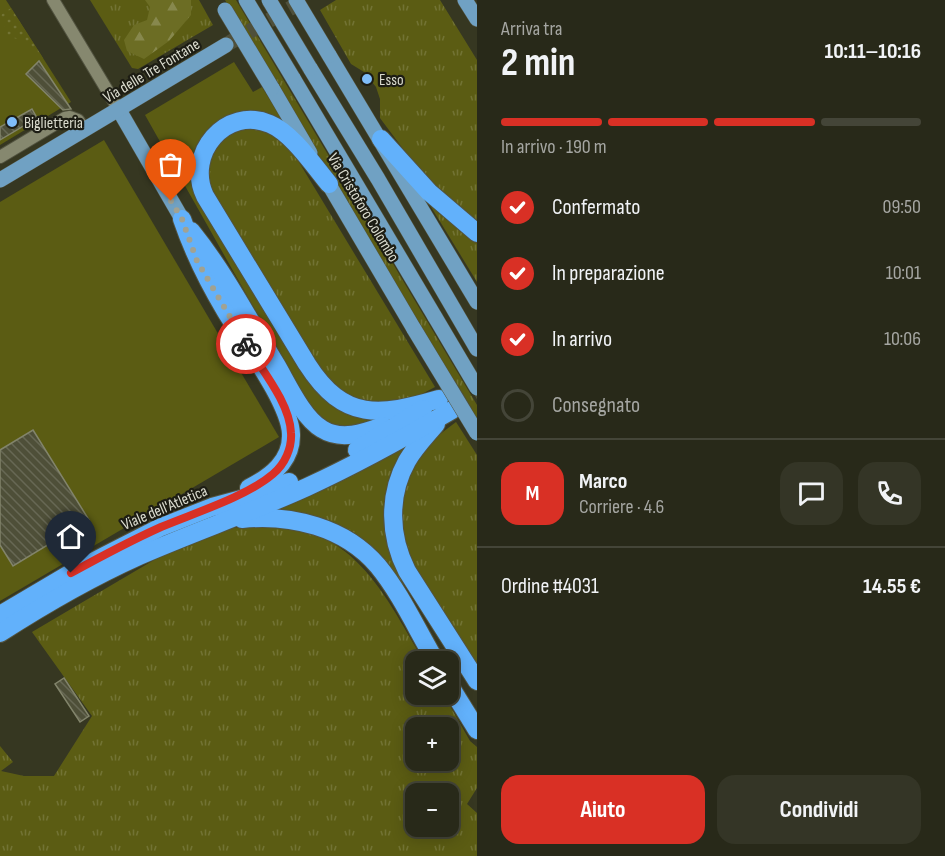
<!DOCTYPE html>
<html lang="it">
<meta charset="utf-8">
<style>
body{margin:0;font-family:"Sofia Sans Condensed",sans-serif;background:#343526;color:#f1f3f6;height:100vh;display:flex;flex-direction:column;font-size:22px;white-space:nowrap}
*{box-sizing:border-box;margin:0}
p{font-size:20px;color:#a5a6a2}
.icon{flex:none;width:33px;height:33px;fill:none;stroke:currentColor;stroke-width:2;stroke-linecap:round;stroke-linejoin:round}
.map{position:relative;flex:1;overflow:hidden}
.details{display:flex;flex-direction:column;background:#282919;width:468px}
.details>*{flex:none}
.fabs{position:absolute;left:405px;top:651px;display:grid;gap:12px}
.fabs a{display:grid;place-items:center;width:54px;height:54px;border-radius:12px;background:#282919;box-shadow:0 3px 15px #0003,0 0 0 2px #444538;font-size:30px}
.pin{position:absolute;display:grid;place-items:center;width:51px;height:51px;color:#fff;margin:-62px -26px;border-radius:50% 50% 50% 0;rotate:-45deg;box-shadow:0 0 6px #0007}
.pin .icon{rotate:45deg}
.courier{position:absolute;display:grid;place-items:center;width:60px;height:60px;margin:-30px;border:4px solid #d93025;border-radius:50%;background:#fff;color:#222;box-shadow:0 2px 8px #0007}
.summary em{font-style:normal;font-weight:700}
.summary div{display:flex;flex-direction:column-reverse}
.summary{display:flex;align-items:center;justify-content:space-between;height:102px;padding:0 24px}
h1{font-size:39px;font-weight:700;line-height:45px}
.bar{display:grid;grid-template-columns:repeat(4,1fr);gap:9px 6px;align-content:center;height:72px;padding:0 24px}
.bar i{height:8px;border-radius:4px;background:#444538}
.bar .selected{background:#d93025}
.bar p{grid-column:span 4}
.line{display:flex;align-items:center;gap:15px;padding:0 24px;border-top:2px solid #444538}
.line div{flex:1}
.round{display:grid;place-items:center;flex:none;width:63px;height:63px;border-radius:18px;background:#343526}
ol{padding:0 24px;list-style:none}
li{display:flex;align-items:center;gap:18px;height:66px}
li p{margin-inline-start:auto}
li .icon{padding:6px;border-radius:50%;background:#d93025;color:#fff;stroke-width:4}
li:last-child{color:#a5a6a2}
li i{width:33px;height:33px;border:3px solid #444538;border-radius:50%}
.button{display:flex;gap:12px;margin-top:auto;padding:12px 24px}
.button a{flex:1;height:69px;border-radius:18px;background:#d93025;color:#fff;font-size:24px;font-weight:700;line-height:69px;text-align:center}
.button a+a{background:#343526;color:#f1f3f6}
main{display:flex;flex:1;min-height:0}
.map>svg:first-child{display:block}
</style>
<main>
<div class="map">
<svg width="477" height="856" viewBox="0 0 477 856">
<defs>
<pattern id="grass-tufts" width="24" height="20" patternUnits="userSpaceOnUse" patternTransform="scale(1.5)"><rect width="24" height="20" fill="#5b5c13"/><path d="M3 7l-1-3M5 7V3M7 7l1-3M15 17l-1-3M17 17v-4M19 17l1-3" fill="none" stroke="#727334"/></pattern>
<pattern id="forest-firs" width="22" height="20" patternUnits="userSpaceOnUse" patternTransform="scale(1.5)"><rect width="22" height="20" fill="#6c6d24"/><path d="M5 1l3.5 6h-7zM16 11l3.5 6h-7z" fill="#87884d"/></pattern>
<pattern id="garden-dots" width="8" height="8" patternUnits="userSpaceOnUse" patternTransform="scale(1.5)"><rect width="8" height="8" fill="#5b5c13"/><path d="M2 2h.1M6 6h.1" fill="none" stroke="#727334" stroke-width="1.8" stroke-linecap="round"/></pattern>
<pattern id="building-back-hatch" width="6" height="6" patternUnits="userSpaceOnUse" patternTransform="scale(1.5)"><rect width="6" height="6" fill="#4e4f38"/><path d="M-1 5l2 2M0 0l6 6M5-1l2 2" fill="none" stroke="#676854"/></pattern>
</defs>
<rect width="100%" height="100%" fill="#363721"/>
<g fill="url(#grass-tufts)" fill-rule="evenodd">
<polygon points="90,0 199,0 213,25 138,69 132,68"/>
<polygon points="225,0 236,0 477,405 477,419"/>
<polygon points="336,0 440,0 477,60 477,225 463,214 418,169 380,118 380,99 376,87 364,72 351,64 320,10"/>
<polygon points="238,128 262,128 288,144 435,387 405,403 365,404 334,388 305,348 206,180 206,166 216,143"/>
<polygon points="425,197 477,239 477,282"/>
<polygon points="456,422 477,455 477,669 420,579 406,549 401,511 405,486 416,461 435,438"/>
<path d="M410 442C370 494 383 544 410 598L382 562 266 512Z"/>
<path d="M263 523C277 526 291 527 305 531 366 548 394 612 424 661L416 662V694L444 695 470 741 477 747V788L467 804 477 813V856H0V746L13 762 1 771 24 776H54L92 716 32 632 171 550 228 529ZM416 728H448V760H416ZM416 794H448V826H416Z"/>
</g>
<polygon fill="url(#forest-firs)" points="145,0 191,0 191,15 169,41 144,59 127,51 124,40 134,25 147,20 150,7"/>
<g fill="#5b5c13">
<polygon points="0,0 6,0 71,102 0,145"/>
<path d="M234 62 253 92 262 87 282 119 252 111C240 117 214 125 205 134 190 148 189 170 194 188L298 364 376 417C342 435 329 429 306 400L145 115Z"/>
<polygon points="104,140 279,437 0,601 0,202"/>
</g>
<polygon fill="url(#garden-dots)" points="11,8 43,58 41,59 29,43 11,37 7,41 7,29 3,24 1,15"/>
<g fill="url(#building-back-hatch)" stroke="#82846b" stroke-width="1.5">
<polygon points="39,61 71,109 63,110 26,74"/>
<polygon points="32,109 37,118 0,140 0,127"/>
<polygon points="33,430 89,520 13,566 0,545 0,450"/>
<polygon points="64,678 89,716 80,722 55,684"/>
</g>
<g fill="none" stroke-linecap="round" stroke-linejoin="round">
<polyline stroke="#4f503b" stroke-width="15" stroke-dasharray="15 8" stroke-linecap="butt" points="229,43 305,0"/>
<g stroke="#4f503b" stroke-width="18" stroke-dasharray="18 9" stroke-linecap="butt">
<polyline points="444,397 477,377"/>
<polyline points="452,410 477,395"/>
</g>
<g stroke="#525340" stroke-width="14">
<g id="minor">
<polyline points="53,0 119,110"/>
<polyline points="0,157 65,118 70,117 78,120 84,129"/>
</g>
</g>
<g stroke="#525340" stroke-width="16">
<g id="major">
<polyline points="465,0 477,19"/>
<polyline points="329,55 477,302"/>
<polyline points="310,68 378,179 477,349"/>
<polyline points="293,78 435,317"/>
<polyline points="272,88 310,153"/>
<polyline points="119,110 182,219"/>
<polyline points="324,176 414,329"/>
<polyline points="0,180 226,45"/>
</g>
</g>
<g stroke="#525340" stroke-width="20">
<g id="highway">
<polyline points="381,139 429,192 477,233"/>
<path d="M329 184C314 166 292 133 270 124 226 105 185 154 205 196L307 364C344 422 380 416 439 399"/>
<path d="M182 219C193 251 207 280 225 310 242 339 290 402 291 434 292 461 271 477 249 488"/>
<path d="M191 231C225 273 249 320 277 366 288 385 303 418 322 429 341 441 364 433 383 426"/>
<path d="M436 424C426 436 415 447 407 461 388 495 389 536 407 571L477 681"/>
<polyline points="357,450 423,409"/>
<path d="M242 519C291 514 345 527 378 566 401 594 417 630 436 662"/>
<polyline points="0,615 71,573 159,528 212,507 249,497 289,482"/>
<path d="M0 633C45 604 90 578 139 556 194 532 252 512 307 487 357 464 404 438 452 410"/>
<polyline points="448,683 477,730"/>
</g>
</g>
<use href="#minor" stroke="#86886f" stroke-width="12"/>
<use href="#major" stroke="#70a1c3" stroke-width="15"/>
<use href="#highway" stroke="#62b1fb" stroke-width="18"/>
<g stroke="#525340" stroke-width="16" stroke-linecap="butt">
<g id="major-bridge">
<polyline points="246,0 293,78"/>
<polyline points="269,0 310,68"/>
<polyline points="296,0 329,55"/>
<polyline points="225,10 272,88"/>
<polyline points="435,317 477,388"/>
<polyline points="414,329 477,433"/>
</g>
</g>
<use href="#major-bridge" stroke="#70a1c3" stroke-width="15"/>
</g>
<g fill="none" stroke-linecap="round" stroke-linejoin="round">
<polyline stroke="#a1a292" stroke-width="6" stroke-dasharray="0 10.8" points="171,201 182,219 197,261 246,344"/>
<path stroke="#d93025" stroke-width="8" d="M71 573C100 557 130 541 161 527 194 513 246 497 273 474 285 464 292 448 291 433 290 403 261 369 246 344"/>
</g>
<g fill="#7fbdfa" stroke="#1d1d14" stroke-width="2">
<circle cx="367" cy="79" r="6"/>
<circle cx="12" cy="122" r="6"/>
</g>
<g text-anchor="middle" stroke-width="4.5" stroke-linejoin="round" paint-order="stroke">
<g font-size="16" fill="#dbdccf" stroke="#1d1d14">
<text transform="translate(151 70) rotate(-31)" y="6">Via delle Tre Fontane</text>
<text transform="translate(364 207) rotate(59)" y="6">Via Cristoforo Colombo</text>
<text transform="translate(164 507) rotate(-23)" y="6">Viale dell'Atletica</text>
</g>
<g font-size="16" fill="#dbdccf" stroke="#1d1d14" text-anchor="start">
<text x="379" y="85">Esso</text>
<text x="24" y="128">Biglietteria</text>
</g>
</g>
</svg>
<div class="fabs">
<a><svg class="icon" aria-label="layers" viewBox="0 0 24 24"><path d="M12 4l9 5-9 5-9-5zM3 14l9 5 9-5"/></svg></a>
<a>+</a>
<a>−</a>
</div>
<div class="pin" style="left:171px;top:201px;background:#ea580c"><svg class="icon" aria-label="bag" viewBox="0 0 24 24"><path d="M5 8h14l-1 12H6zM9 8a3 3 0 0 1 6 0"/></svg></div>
<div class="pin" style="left:71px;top:573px;background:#1f2937"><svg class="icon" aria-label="home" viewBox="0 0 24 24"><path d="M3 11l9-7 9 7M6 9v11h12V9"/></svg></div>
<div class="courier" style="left:246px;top:344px"><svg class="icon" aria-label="bike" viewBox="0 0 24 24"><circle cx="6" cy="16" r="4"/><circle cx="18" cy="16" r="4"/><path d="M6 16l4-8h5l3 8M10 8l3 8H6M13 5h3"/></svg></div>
</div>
<section class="details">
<div class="summary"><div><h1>2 min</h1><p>Arriva tra</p></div><em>10:11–10:16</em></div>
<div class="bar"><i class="selected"></i><i class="selected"></i><i class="selected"></i><i></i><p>In arrivo · 190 m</p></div>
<ol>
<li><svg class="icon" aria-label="check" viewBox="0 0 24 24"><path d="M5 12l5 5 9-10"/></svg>Confermato<p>09:50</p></li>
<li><svg class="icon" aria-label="check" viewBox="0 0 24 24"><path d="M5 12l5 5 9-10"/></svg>In preparazione<p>10:01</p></li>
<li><svg class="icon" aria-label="check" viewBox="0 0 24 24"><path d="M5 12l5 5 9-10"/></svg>In arrivo<p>10:06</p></li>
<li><i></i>Consegnato</li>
</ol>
<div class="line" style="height:108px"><b class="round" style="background:#d93025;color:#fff">M</b><div><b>Marco</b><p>Corriere · 4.6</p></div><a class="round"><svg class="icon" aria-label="chat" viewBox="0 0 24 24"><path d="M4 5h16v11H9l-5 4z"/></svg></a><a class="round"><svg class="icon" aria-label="phone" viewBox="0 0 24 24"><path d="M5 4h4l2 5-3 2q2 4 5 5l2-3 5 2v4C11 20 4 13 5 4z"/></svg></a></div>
<div class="line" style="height:78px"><div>Ordine #4031</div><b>14.55 €</b></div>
<div class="button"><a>Aiuto</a><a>Condividi</a></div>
</section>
</main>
